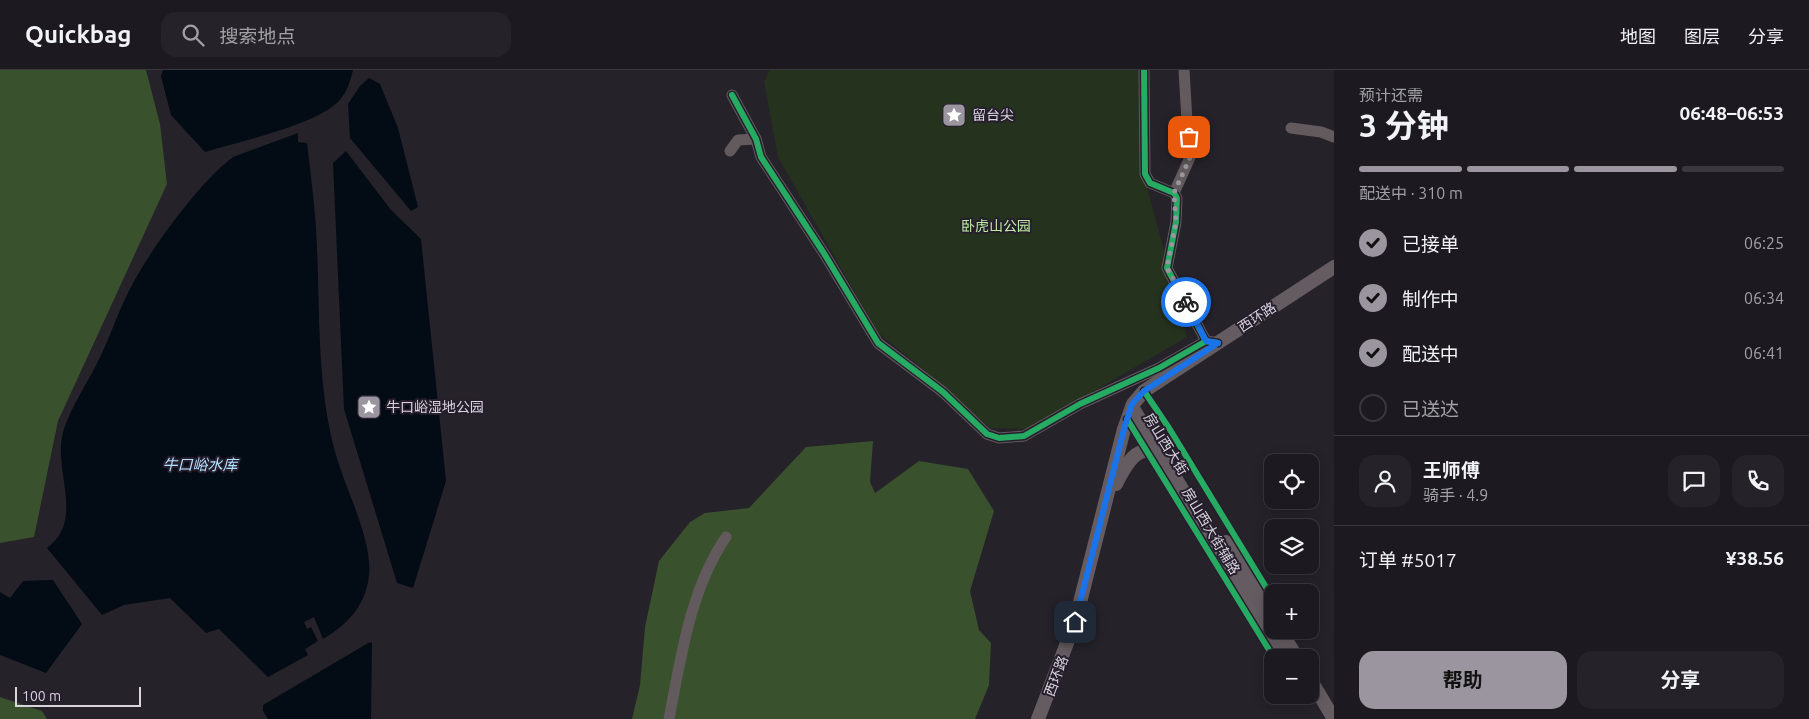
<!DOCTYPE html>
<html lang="zh">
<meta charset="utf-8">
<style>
body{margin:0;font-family:Ubuntu,"Noto Sans SC",sans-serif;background:#252329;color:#f1f3f6;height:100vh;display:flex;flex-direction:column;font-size:19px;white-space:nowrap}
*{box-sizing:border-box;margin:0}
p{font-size:16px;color:#a0a1a5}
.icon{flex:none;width:28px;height:28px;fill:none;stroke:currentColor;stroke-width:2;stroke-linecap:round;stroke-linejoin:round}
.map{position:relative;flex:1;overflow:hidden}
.drawer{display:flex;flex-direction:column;background:#1c1a20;width:475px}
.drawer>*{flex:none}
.controls{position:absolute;left:1264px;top:384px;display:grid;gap:10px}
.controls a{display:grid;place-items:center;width:55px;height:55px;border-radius:10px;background:#1c1a20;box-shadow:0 2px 12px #0003,0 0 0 1px #3a383e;font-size:25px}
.scale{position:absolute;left:15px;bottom:12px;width:126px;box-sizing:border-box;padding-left:5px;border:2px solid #d8d3dd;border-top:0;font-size:14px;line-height:18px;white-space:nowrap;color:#d8d3dd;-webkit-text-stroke:4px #261e2d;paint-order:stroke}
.pin{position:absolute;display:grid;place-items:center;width:42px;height:42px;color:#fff;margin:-21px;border-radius:10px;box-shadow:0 2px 8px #0006}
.courier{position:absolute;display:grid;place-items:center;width:50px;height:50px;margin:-25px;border:4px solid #1a73e8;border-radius:50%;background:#fff;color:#222;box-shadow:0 1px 6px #0007}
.overview em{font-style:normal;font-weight:700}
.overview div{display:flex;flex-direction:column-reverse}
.overview{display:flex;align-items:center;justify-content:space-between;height:85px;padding:0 25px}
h1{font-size:32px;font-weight:700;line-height:38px}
.bar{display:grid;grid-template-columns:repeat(4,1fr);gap:8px 5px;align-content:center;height:60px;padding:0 25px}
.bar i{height:6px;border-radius:4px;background:#3a383e}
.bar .active{background:#9a959e}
.bar p{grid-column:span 4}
.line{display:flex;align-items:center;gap:12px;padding:0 25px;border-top:1px solid #3a383e}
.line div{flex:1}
.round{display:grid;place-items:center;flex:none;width:52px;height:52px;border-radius:15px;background:#252329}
ol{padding:0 25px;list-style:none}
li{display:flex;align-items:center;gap:15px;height:55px}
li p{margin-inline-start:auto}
li .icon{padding:5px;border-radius:50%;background:#9a959e;color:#111;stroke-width:4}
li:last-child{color:#a0a1a5}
li i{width:28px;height:28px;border:2px solid #3a383e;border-radius:50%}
.cta{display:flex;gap:10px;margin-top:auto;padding:10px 25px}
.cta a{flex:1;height:58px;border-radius:15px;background:#9a959e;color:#111;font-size:20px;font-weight:700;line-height:58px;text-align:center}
.cta a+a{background:#252329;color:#f1f3f6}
header{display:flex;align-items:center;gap:30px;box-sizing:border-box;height:70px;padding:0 25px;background:#1c1a20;border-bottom:1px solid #3a383e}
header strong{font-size:24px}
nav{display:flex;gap:28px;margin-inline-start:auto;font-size:18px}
.search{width:350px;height:45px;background:#252329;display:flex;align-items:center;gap:12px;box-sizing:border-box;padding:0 18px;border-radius:15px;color:#a0a1a5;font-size:19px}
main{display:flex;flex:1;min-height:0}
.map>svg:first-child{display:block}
</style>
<header>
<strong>Quickbag</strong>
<div class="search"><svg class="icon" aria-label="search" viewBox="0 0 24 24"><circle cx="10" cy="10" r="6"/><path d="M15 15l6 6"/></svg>搜索地点</div>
<nav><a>地图</a><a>图层</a><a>分享</a></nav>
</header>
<main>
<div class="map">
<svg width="1334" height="649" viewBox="0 0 1334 649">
<rect width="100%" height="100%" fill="#26222a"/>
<polygon fill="#25331e" points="770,0 1143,0 1147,117 1187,267 1036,355 1023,359 990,358 916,293 878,263 778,87 764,11"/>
<g fill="#39512c">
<polygon points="0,0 146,0 160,54 167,114 58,351 34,467 0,473"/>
<polygon points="873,371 870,412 875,423 919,391 968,399 994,441 970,521 979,560 991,573 989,615 975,649 632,649 640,615 645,557 659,491 690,452 705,443 749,438 806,377"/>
<polygon points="0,627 42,641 47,649 0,649"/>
</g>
<g fill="#030b14">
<path d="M163 0H353C350 12 347 22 339 31 316 55 238 72 205 82L171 45 161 6Z"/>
<polygon points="369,8 380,14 398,58 418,137 411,141 350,68 348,34 360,16"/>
<path d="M298 63V72L307 73C311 108 316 143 317 178 320 247 317 318 336 385 346 421 376 476 368 512 363 539 345 556 323 569L314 547 304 552 307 559 311 557 318 571 305 579 308 585 268 607 219 559 206 563 170 528 124 535 102 545 47 478C84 451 55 404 62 367 67 343 87 314 98 291 109 270 116 247 127 225 145 186 199 112 233 87Z"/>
<polygon points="346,81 391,140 421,169 446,411 413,518 397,513 344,339 333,93"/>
<polygon points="53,510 82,554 46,603 0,585 0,522 10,528 23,511"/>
<polygon points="370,572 372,573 371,649 268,649 263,641 263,635"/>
</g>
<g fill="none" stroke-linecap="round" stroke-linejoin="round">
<g stroke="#625a5d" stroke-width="11">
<polyline points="1144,0 1145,104 1150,113 1174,123 1177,128 1176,152 1167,198 1206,271"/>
<polyline points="732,25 756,69 761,87 825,185 878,273 943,322 987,364 999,368 1024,366 1080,334 1159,298 1206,271 1218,273"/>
<polyline points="1291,58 1321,62 1334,67"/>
<polyline points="730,81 738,70 756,69"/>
<polyline points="1174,123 1192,83 1187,51 1184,0"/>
<path d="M669 649C681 587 690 520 726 467"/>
</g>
<g stroke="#645c60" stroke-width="14">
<polyline points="1132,337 1285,588"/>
<path d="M1116 414C1125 396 1137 372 1160 383"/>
<polyline points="1226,472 1272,548"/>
<polyline points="1280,560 1297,588"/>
<polyline points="1310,609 1334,649"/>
<polyline points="1038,649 1075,552 1124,359 1133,334 1144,321 1334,197"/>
</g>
<g stroke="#261e2d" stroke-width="9">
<g id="cycleway">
<polyline points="1144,0 1145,104 1150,113 1174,123 1177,128 1176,152 1167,198 1206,271"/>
<polyline points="732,25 756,69 761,87 825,185 878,273 943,322 987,364 999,368 1024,366 1080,334 1159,298 1206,271 1218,273"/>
<polyline points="1144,321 1169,358 1272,527"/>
<polyline points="1127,349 1274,588"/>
</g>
</g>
<use href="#cycleway" stroke="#26ab63" stroke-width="6"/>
</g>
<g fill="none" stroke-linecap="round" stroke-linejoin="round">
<polyline stroke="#9a959e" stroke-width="5" stroke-dasharray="0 9" points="1186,232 1167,198 1176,152 1174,123 1192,83 1189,67"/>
<polyline stroke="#1a73e8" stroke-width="6" points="1075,552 1124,359 1132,334 1144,321 1218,273 1206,271 1186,232"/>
</g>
<defs>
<g id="sight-square" transform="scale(1.25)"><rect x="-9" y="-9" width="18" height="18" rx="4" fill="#9a959e" stroke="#261e2d"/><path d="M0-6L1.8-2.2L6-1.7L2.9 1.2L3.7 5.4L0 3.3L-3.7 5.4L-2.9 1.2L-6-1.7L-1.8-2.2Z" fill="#fff"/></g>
</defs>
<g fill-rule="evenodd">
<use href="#sight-square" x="954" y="45"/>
<use href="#sight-square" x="369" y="337"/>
</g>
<g text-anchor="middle" stroke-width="4" stroke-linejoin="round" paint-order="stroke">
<g font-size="14" fill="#d8d3dd" stroke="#261e2d" text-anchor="start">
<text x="972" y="50">留台尖</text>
<text x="386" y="342">牛口峪湿地公园</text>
</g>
<g font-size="14" fill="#bceba3" stroke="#261e2d">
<text x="996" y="161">卧虎山公园</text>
</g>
<g font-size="14" fill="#d8d3dd" stroke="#261e2d">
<text transform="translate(1257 247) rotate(-33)" y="5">西环路</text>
<text transform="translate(1166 374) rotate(58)" y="5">房山西大街</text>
<text transform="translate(1211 461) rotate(59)" y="5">房山西大街辅路</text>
<text transform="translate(1056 606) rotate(-69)" y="5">西环路</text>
</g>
<g font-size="15" font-style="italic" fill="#b2e0ff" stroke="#261e2d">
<text x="200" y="400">牛口峪水库</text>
</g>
</g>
</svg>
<div class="controls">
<a><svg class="icon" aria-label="locate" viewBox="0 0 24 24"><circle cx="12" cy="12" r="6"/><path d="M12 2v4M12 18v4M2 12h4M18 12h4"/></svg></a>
<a><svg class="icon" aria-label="layers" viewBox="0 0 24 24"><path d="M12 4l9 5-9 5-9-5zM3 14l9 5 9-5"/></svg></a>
<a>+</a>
<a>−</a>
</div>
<div class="scale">100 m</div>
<div class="pin" style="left:1189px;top:67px;background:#ea580c"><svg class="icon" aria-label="bag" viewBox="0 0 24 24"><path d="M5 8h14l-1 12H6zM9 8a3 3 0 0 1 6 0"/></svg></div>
<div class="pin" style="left:1075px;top:552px;background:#1f2937"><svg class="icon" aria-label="home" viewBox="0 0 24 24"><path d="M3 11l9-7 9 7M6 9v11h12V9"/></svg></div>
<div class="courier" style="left:1186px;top:232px"><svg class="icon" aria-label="bike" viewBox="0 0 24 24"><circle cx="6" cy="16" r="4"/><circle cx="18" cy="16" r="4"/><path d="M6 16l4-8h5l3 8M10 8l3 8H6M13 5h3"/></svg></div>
</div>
<section class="drawer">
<div class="overview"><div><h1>3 分钟</h1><p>预计还需</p></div><em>06:48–06:53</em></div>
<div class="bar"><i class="active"></i><i class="active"></i><i class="active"></i><i></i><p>配送中 · 310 m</p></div>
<ol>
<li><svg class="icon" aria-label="check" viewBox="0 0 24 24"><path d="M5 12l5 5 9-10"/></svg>已接单<p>06:25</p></li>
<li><svg class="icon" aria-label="check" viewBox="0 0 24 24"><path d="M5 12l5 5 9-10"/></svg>制作中<p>06:34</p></li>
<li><svg class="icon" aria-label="check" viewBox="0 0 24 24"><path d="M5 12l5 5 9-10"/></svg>配送中<p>06:41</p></li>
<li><i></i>已送达</li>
</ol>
<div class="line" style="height:90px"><a class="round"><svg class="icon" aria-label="person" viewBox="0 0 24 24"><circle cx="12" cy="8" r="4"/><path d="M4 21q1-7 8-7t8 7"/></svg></a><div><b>王师傅</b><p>骑手 · 4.9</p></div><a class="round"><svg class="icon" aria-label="chat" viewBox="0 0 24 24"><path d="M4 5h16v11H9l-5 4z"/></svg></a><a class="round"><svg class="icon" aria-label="phone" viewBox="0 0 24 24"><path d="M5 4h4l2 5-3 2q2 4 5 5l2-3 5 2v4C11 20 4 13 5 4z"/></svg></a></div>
<div class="line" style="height:65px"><div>订单 #5017</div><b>¥38.56</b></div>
<div class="cta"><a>帮助</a><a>分享</a></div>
</section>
</main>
